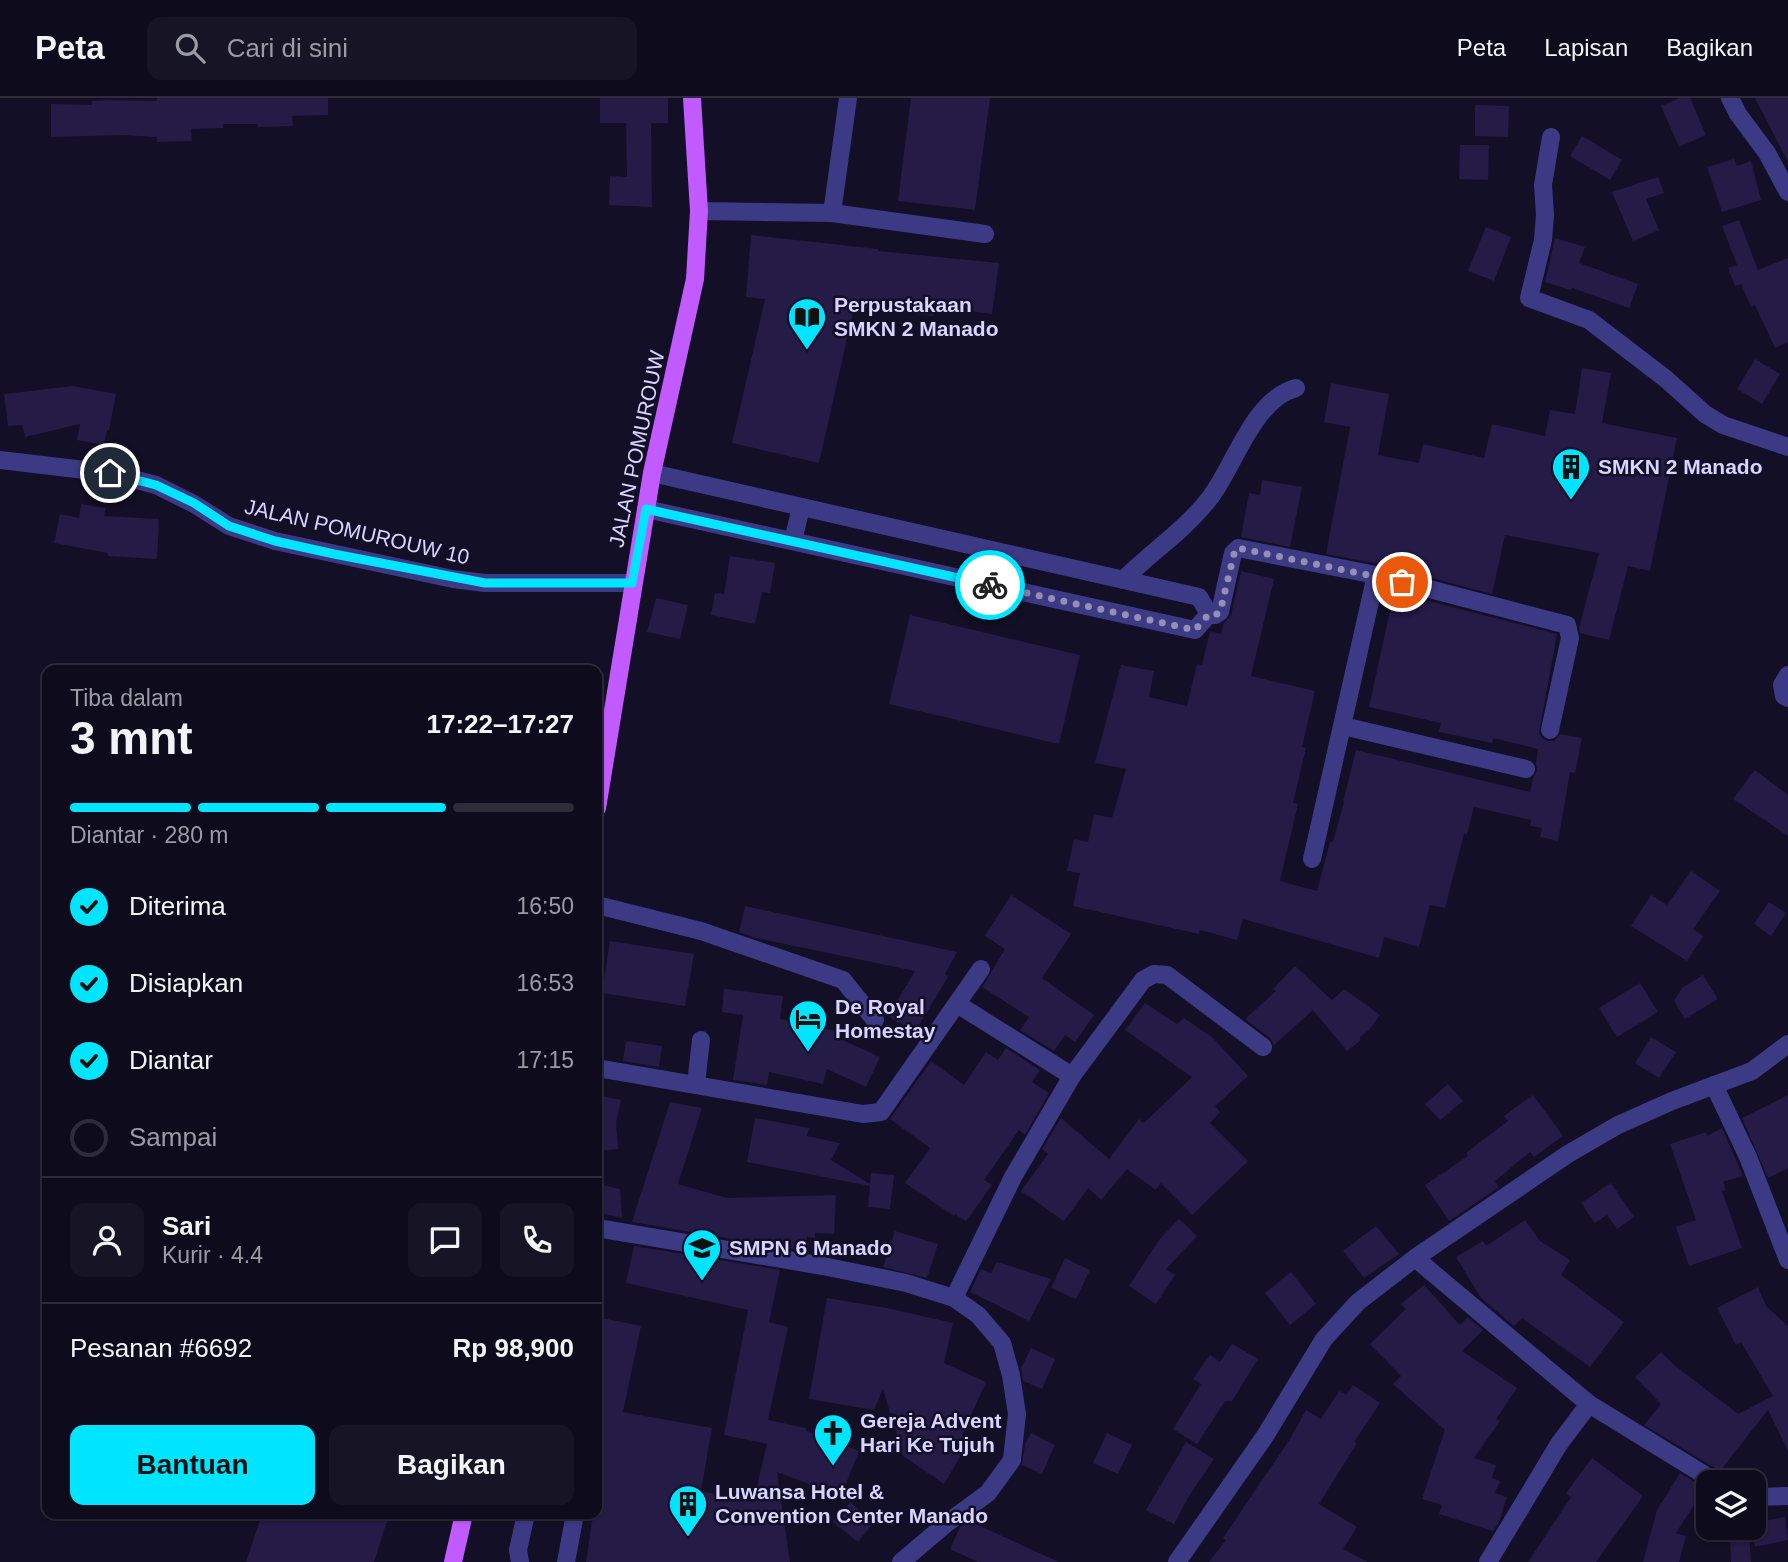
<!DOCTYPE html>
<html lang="id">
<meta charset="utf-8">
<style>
body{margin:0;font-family:Arial,sans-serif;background:#171425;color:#f1f3f6;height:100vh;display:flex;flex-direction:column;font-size:26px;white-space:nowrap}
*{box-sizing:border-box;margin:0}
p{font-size:23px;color:#9b9ba3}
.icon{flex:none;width:38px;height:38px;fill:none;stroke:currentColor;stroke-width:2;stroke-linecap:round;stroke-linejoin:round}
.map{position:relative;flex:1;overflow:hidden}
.details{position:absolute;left:42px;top:567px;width:560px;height:854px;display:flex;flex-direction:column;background:#0e0b1c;border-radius:14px;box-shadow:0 2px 5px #0004,0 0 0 2px #2e2b3b}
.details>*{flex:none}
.tools{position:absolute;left:1696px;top:1372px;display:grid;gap:14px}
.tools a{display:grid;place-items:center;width:70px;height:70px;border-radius:14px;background:#0e0b1c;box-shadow:0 2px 5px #0004,0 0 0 2px #2e2b3b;font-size:35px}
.pin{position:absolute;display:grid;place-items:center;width:60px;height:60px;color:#fff;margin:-30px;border:4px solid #fff;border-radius:50%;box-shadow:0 2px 7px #0007}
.courier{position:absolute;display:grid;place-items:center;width:70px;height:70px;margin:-35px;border:5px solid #00e5ff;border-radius:50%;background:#fff;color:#222;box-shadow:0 2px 9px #0007}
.headline em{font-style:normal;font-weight:700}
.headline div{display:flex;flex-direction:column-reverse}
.headline{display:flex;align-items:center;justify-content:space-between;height:119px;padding:0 28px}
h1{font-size:46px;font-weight:700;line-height:52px}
.bar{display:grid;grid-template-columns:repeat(4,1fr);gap:10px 7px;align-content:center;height:84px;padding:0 28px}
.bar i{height:9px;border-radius:5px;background:#2e2b3b}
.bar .current{background:#00e5ff}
.bar p{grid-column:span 4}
.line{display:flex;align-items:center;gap:18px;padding:0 28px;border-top:2px solid #2e2b3b}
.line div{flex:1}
.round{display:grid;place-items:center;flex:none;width:74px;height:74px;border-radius:14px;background:#171425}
ol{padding:0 28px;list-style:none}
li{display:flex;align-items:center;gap:21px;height:77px}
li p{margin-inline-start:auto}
li .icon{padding:7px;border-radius:50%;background:#00e5ff;color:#111;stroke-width:4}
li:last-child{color:#9b9ba3}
li i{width:38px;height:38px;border:4px solid #2e2b3b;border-radius:50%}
.cta{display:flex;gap:14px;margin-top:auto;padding:14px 28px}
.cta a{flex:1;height:80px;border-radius:14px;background:#00e5ff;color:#111;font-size:28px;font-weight:700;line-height:80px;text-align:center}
.cta a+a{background:#171425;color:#f1f3f6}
header{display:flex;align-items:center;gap:42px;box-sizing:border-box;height:98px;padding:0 35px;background:#0e0b1c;border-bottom:2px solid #2e2b3b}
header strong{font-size:33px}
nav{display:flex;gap:38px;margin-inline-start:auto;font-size:24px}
.search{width:490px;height:63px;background:#171425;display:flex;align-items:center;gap:18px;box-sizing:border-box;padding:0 24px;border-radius:14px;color:#9b9ba3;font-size:26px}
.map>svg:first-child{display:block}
</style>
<header>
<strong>Peta</strong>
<div class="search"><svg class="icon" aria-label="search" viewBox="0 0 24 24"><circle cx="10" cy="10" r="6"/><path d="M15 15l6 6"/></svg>Cari di sini</div>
<nav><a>Peta</a><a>Lapisan</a><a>Bagikan</a></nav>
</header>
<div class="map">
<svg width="1788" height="1464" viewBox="0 0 1788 1464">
<rect width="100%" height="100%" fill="#130f26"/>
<g fill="#241b47">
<polygon points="157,0 328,0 328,17 292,18 293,28 258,29 258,26 223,26 223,30 191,31 192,43 157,44 157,39 123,37 51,39 51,6 92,7 92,3 108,2 157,3"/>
<polygon points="600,0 668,0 668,25 651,25 652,109 609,107 610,78 627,79 626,25 600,25"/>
<polygon points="911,0 990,0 975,112 898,103"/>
<polygon points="1680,0 1690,0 1706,37 1679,49 1661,8"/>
<polygon points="1755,0 1788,0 1788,64"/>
<polygon points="1475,7 1509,8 1508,39 1475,38"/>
<polygon points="1582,38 1622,62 1610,82 1570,58"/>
<polygon points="1460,47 1489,47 1488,82 1459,81"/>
<polygon points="1734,61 1737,68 1751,63 1761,102 1722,114 1707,69"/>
<polygon points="1658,79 1664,95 1646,101 1659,132 1633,143 1612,94"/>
<polygon points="1739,122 1758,172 1788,160 1788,244 1775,250 1755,207 1751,209 1741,186 1735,188 1728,170 1737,167 1722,128"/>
<polygon points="1486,129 1511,139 1494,183 1468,173"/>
<polygon points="751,137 878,151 878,153 999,165 992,216 935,209 934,218 854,210 819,365 732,345 765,201 746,199"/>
<polygon points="1555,140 1585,149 1579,165 1638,186 1629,210 1572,190 1571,192 1545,184"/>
<polygon points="1755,261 1780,276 1762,306 1737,291"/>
<polygon points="1582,270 1611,275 1602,325 1677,340 1650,473 1628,468 1609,542 1580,535 1579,530 1599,455 1505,437 1492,496 1379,466 1326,456 1350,329 1324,324 1331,285 1389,296 1378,357 1419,365 1423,346 1484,360 1492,326 1545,338 1550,312 1575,316"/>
<polygon points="73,288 116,296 109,332 107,332 104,347 77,342 80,326 25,339 22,327 8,328 4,296"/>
<polygon points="1262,382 1302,389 1290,449 1241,439 1249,395 1260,397"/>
<polygon points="81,406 106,410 104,418 159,421 157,461 108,458 108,455 54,445 60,416 79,420"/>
<polygon points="730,458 775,465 770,495 762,494 755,526 711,517 715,495 724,496"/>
<polygon points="1241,473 1274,481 1251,578 1315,593 1302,649 1306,650 1293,705 1298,706 1280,783 1317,793 1330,744 1333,744 1344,704 1343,704 1356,652 1530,694 1533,680 1537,673 1536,665 1538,651 1493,640 1492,645 1439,634 1441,625 1369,609 1394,494 1557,536 1539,635 1543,641 1548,643 1554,643 1560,636 1582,640 1575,675 1570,674 1558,743 1540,739 1542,730 1530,728 1531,722 1474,709 1467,736 1464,736 1445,810 1430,807 1419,849 1384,839 1379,860 1243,821 1237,842 1200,832 1199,836 1073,808 1080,775 1067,773 1074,741 1088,744 1094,716 1112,720 1126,671 1095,665 1121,567 1154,573 1149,599 1187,608 1197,566 1202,567 1210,533 1221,536 1224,525 1231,517"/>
<polygon points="656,500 688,507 680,541 647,534"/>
<polygon points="910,517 1080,557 1059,646 889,606"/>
<polygon points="1755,672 1788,697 1788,738 1733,701"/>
<polygon points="1691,773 1720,793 1693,831 1703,838 1687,863 1631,828 1651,797 1667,807"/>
<polygon points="1011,797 1071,836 1042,880 1094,917 1075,944 1065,937 1054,953 1020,932 1029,919 982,889 1005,851 985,838"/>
<polygon points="1769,804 1786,815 1771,838 1754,826"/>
<polygon points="745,808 957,854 945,876 948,879 915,934 888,918 915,873 756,840 739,834"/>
<polygon points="610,843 694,856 685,908 602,895"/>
<polygon points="1295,868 1332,902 1344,891 1380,917 1369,932 1360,939 1360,943 1347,953 1313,912 1274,947 1270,940 1245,921 1276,893 1273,891"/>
<polygon points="1703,877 1718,901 1685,921 1674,903 1682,890"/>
<polygon points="1640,885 1658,914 1617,939 1599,910"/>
<polygon points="724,891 783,898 780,921 835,933 834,938 880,959 866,989 827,971 823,986 769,974 767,987 733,982 743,917 722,914"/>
<polygon points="1145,905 1177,926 1184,920 1213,940 1248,978 1215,1008 1220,1014 1210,1025 1248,1063 1192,1117 1161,1085 1156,1092 1127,1071 1101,1102 1088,1090 1064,1123 1021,1093 1048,1056 1042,1051 1061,1020 1109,1061 1139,1021 1144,1025 1192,979 1125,932"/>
<polygon points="1651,939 1676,954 1659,980 1635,965"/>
<polygon points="626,943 662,948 659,969 623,963"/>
<polygon points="1006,950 1040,972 1032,984 1049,995 1025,1037 1019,1032 984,1082 992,1087 966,1123 955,1116 954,1118 905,1085 930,1050 890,1021 931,963 964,987 986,954 998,962"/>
<polygon points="1448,986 1463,1003 1440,1022 1425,1006"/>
<polygon points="597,997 621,1002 616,1024 618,1051 597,1053"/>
<polygon points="1533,997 1563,1038 1534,1059 1530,1054 1495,1083 1499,1089 1449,1123 1425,1087 1468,1058 1466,1055 1508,1023 1504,1018"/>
<polygon points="1788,997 1788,1070 1768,1080 1742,1020"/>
<polygon points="670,1004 702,1010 678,1086 727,1100 836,1097 834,1136 815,1135 815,1140 807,1139 804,1153 632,1124"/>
<polygon points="755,1020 809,1030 807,1038 840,1045 831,1062 870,1086 871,1075 894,1077 890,1111 868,1109 870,1088 747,1064"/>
<polygon points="1722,1030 1743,1078 1723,1084 1726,1092 1722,1093 1742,1150 1689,1168 1676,1129 1696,1122 1670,1046 1706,1034 1707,1038"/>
<polygon points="1611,1085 1634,1119 1617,1131 1607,1117 1595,1125 1581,1105"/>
<polygon points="597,1086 620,1091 622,1120 597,1114"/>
<polygon points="1179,1121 1197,1138 1166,1171 1175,1177 1156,1206 1129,1188 1159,1142"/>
<polygon points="1525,1122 1540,1143 1570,1162 1561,1177 1624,1224 1590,1269 1522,1220 1514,1228 1481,1200 1456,1159 1483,1143 1486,1148"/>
<polygon points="1376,1128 1399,1156 1364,1180 1343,1153"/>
<polygon points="895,1133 938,1146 927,1180 883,1169"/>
<polygon points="634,1148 780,1172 769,1224 788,1229 768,1322 806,1330 806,1333 859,1353 841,1398 777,1374 790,1464 586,1464 593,1416 597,1416 597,1387 602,1351 597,1350 597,1242 602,1220 641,1228 623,1314 712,1330 701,1393 753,1404 767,1346 724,1337 748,1212 626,1185"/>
<polygon points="1065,1160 1090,1172 1076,1201 1051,1190"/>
<polygon points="997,1164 1051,1181 1029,1223 970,1194 981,1171 991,1175"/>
<polygon points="1291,1174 1316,1206 1290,1227 1265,1195"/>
<polygon points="1424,1187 1460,1227 1468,1219 1483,1232 1462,1253 1517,1290 1496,1321 1500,1323 1474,1360 1496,1367 1492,1380 1500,1383 1495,1395 1507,1399 1499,1424 1493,1433 1439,1416 1442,1407 1422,1401 1445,1332 1393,1286 1401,1278 1370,1246 1406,1211 1401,1206"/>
<polygon points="1758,1189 1766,1208 1788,1228 1788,1353 1768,1312 1720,1373 1644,1327 1661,1306 1635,1279 1661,1254 1673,1266 1738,1316 1773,1298 1741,1244 1736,1247 1717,1210"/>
<polygon points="827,1200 887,1210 953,1225 944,1265 986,1284 962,1337 970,1342 944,1386 903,1358 895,1329 896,1316 890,1315 883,1290 874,1312 809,1301"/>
<polygon points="1232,1246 1258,1261 1232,1303 1225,1303 1197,1346 1173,1331 1201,1286 1193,1281 1210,1257 1220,1264"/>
<polygon points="1031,1250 1055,1261 1042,1291 1023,1283 1021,1270"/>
<polygon points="1353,1287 1380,1305 1354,1344 1357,1345 1319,1406 1357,1429 1343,1451 1368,1464 1209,1464 1226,1442 1223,1440 1290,1341 1306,1312 1321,1321 1339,1293 1346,1297"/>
<polygon points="1031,1335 1055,1347 1042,1376 1022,1367 1025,1346"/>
<polygon points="1107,1335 1132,1347 1118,1376 1093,1365"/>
<polygon points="1186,1344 1214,1361 1189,1398 1174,1426 1146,1412"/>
<polygon points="1592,1360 1643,1398 1596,1464 1528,1464 1571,1399 1566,1395"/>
<polygon points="1680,1375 1705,1390 1676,1435 1686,1438 1679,1464 1643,1464 1657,1412"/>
<polygon points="850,1404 874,1424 858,1444 833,1424"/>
<polygon points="262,1416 364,1416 387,1423 374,1464 246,1464"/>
<polygon points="1785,1419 1788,1442 1755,1449 1751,1430 1754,1430 1754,1425"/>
<polygon points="969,1423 1059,1464 978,1464 950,1451 960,1429"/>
<polygon points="1749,1437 1751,1464 1731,1464 1730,1438"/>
</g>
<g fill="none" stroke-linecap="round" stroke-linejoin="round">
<g stroke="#3d3a85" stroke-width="18">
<polyline points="1730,0 1738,16 1767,55 1788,94"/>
<polyline points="1551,39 1543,87 1545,117 1543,142 1529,200 1589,222 1666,281 1705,316 1723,327 1788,349"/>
<polyline points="699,113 832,115 985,136"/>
<polyline points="832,115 848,0"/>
<polyline points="0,362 110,375 156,387 194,406 229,428 275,443 453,481 485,485 633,485"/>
<polyline points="652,375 1199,499 1209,516"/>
<polyline points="646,411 1195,532 1209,516 1215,517 1220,514 1233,455 1238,450 1376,477 1567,527 1570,540 1550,632"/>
<polyline points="793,443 801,409"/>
<path d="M1123 482C1151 454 1184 433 1209 401 1235 368 1252 302 1296 290"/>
<polyline points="1788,577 1782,587 1784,598 1788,600"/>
<polyline points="1343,628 1526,671"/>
<polyline points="1312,761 1376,477"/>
<polyline points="597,807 701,833 843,882 875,922"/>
<polyline points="957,906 1072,978"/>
<polyline points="597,970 863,1016 881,1014 981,871"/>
<polyline points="696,986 701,942"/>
<polyline points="1714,987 1748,1059 1788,1162"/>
<polyline points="597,1130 823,1168 906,1185 954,1200 978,1217 1002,1245 1011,1277 1017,1316 1012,1362 988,1395 947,1425 901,1464"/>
<polyline points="1415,1160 1589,1306 1559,1346 1488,1464"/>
<polyline points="954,1200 1013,1079 1072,978 1143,882 1154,876 1167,877 1263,949"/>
<polyline points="1589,1306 1716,1384"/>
<polyline points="1754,1399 1788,1398"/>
<polyline points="520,1464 518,1452 526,1416"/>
<polyline points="566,1464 575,1416"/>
<polyline points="1177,1464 1265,1338 1324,1241 1358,1204 1415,1160 1568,1056 1618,1027 1672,1003 1752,973 1788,946"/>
</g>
<g stroke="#c25bff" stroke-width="18">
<polyline points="597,710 652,375 695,181 699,113 692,0"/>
<polyline points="453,1464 464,1416"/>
</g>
</g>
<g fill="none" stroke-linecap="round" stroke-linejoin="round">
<polyline stroke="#948fb3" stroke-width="7" stroke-dasharray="0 12.6" points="990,487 1195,532 1209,516 1215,517 1220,514 1235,452 1238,450 1402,484"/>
<polyline stroke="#00e5ff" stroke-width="9" points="110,375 156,387 194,405 229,428 275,443 334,456 485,485 632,485 646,411 990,487"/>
</g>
<defs>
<g id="library-pin" transform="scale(2.0125)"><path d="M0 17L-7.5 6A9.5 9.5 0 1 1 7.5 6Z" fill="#00e5ff" stroke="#130f26"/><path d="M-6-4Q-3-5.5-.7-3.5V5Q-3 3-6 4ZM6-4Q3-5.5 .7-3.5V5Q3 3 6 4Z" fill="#111"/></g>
<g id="building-pin" transform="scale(2.0125)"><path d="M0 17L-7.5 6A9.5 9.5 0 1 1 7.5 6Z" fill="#00e5ff" stroke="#130f26"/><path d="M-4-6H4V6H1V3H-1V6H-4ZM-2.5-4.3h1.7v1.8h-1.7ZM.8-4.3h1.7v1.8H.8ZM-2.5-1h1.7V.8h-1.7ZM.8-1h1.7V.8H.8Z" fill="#111"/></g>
<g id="hotel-pin" transform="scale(2.0125)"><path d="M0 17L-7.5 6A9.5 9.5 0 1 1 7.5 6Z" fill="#00e5ff" stroke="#130f26"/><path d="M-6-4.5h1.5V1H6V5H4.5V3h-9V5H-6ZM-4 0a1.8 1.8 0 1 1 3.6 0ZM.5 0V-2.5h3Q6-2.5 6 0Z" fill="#111"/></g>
<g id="school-pin" transform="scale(2.0125)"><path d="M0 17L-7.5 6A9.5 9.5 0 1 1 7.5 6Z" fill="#00e5ff" stroke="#130f26"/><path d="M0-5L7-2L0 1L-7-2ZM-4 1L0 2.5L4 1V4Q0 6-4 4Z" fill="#111"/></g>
<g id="church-pin" transform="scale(2.0125)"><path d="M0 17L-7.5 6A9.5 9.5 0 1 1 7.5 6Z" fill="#00e5ff" stroke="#130f26"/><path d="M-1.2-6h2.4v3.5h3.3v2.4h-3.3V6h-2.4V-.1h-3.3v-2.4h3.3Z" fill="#111"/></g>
</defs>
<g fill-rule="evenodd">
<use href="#library-pin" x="807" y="219"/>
<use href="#building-pin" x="1571" y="369"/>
<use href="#hotel-pin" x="808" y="921"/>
<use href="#school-pin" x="702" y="1150"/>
<use href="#church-pin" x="833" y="1335"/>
<use href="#building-pin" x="688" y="1406"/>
</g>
<g text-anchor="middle" stroke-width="5" stroke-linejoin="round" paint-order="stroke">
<g font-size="21" font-weight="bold" fill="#d9d4ff" stroke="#130f26" text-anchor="start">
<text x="834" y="214">Perpustakaan<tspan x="834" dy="24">SMKN 2 Manado</tspan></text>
<text x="1598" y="376">SMKN 2 Manado</text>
<text x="835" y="916">De Royal<tspan x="835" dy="24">Homestay</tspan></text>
<text x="729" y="1157">SMPN 6 Manado</text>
<text x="860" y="1330">Gereja Advent<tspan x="860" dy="24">Hari Ke Tujuh</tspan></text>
<text x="715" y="1401">Luwansa Hotel &amp;<tspan x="715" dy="24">Convention Center Manado</tspan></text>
</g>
<g font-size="21" fill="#d9d4ff" stroke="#130f26">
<text transform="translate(637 351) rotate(-78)" y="7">JALAN POMUROUW</text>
<text transform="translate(357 434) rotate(13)" y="7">JALAN POMUROUW 10</text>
</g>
</g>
</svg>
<div class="tools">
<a><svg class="icon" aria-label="layers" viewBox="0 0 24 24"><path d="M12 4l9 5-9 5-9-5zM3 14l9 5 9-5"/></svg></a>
</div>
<div class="pin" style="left:1402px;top:484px;background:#ea580c"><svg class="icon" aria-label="bag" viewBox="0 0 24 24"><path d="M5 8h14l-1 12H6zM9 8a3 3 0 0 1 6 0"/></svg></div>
<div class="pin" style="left:110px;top:375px;background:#1f2937"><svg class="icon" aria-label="home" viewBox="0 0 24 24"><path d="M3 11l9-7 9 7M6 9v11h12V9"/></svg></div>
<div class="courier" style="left:990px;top:487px"><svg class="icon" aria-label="bike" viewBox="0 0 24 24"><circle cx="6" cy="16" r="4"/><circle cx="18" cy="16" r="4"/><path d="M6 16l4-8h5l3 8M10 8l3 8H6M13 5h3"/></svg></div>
<section class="details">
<div class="headline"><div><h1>3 mnt</h1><p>Tiba dalam</p></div><em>17:22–17:27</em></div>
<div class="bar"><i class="current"></i><i class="current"></i><i class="current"></i><i></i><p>Diantar · 280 m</p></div>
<ol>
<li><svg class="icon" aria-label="check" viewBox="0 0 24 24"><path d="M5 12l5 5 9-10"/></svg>Diterima<p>16:50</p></li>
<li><svg class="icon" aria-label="check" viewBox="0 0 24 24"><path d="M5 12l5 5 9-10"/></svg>Disiapkan<p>16:53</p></li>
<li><svg class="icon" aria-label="check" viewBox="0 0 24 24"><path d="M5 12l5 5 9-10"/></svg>Diantar<p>17:15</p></li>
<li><i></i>Sampai</li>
</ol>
<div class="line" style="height:126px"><a class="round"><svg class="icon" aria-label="person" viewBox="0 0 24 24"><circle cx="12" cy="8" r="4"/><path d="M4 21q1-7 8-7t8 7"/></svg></a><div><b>Sari</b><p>Kurir · 4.4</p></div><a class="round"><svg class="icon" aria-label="chat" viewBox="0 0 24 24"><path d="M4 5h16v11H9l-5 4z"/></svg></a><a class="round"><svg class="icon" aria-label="phone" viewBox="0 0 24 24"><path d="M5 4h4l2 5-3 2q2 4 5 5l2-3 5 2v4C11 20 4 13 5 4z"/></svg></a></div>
<div class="line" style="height:91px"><div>Pesanan #6692</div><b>Rp 98,900</b></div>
<div class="cta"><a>Bantuan</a><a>Bagikan</a></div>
</section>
</div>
